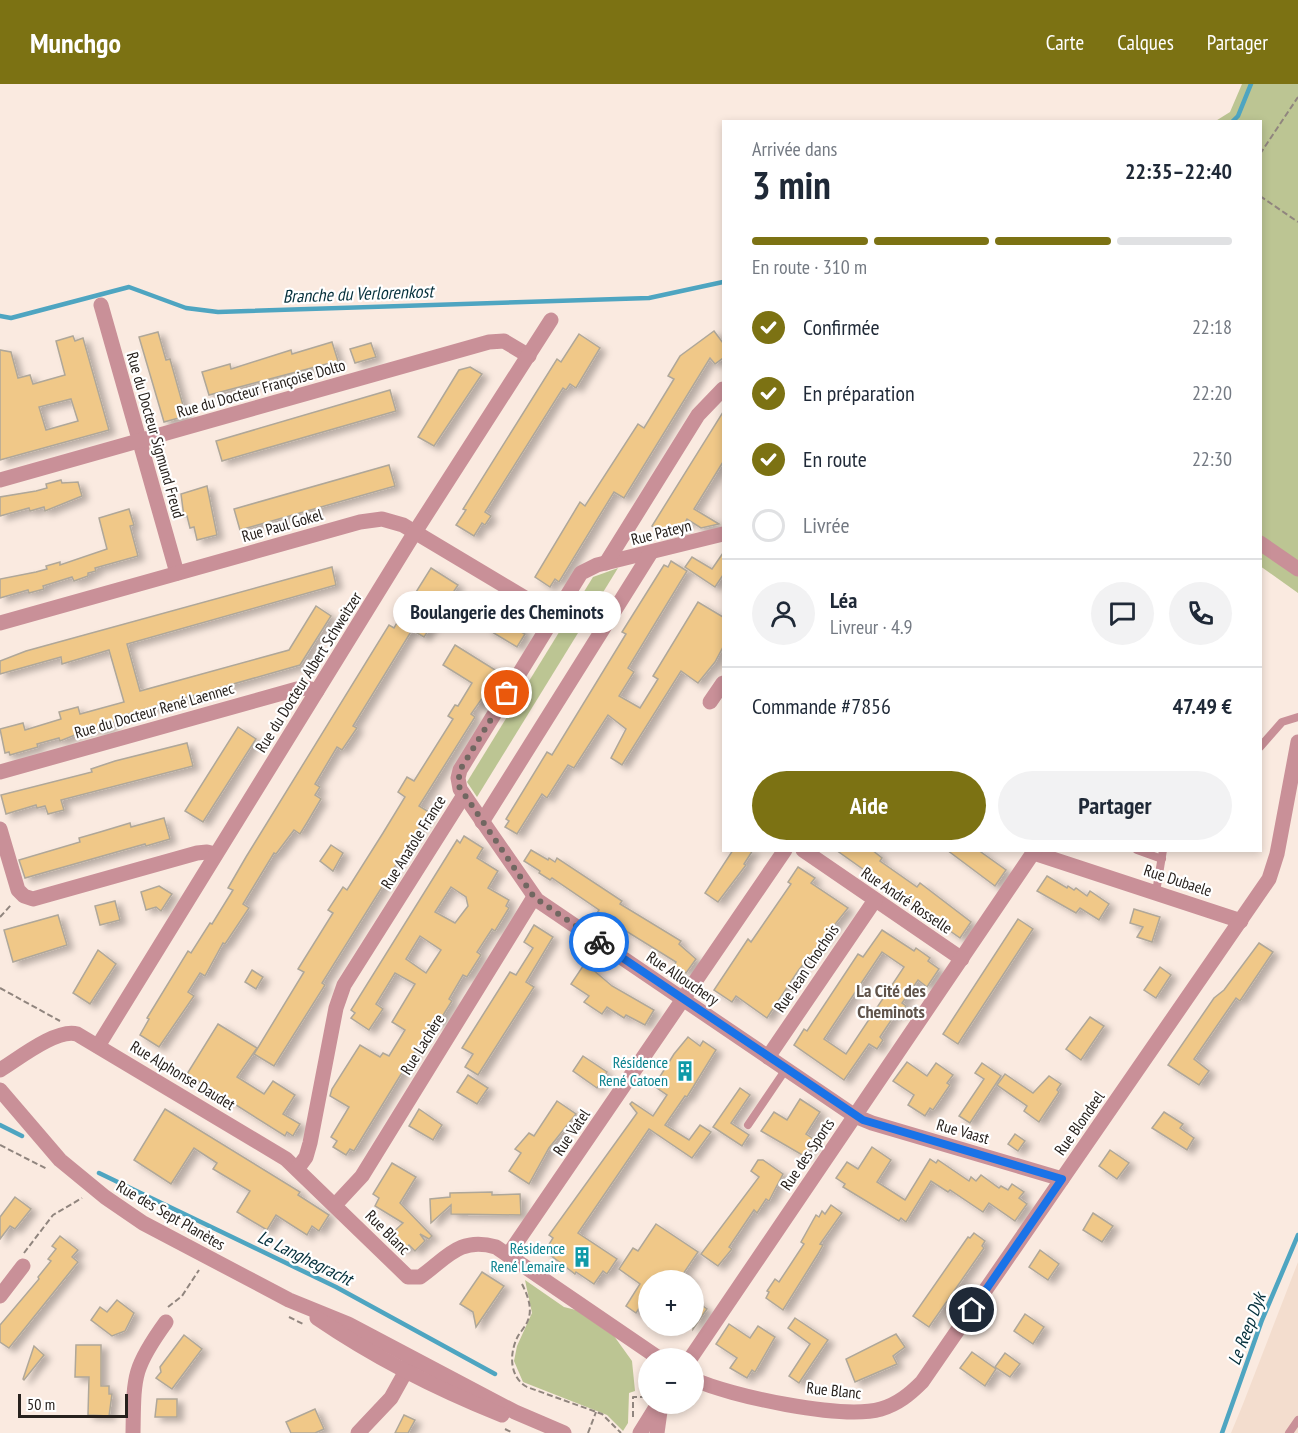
<!DOCTYPE html>
<html lang="fr">
<meta charset="utf-8">
<style>
body{margin:0;font-family:"PT Sans Narrow",sans-serif;background:#f2f2f3;color:#1f2937;height:100vh;display:flex;flex-direction:column;font-size:22px;white-space:nowrap}
*{box-sizing:border-box;margin:0}
p{font-size:20px;color:#747a83}
.icon{flex:none;width:33px;height:33px;fill:none;stroke:currentColor;stroke-width:2;stroke-linecap:round;stroke-linejoin:round}
.map{position:relative;flex:1;overflow:hidden}
.panel{position:absolute;left:722px;top:36px;width:540px;height:732px;display:flex;flex-direction:column;background:#fff;border-radius:0px;box-shadow:0 3px 9px #0003}
.panel>*{flex:none}
.buttons{position:absolute;left:638px;top:1186px;display:grid;gap:12px}
.buttons a{display:grid;place-items:center;width:66px;height:66px;border-radius:50%;background:#fff;box-shadow:0 3px 9px #0003;font-size:30px}
.scale{position:absolute;left:18px;bottom:15px;width:110px;box-sizing:border-box;padding-left:6px;border:3px solid #27211d;border-top:0;font-size:16px;line-height:21px;white-space:nowrap;color:#27211d;-webkit-text-stroke:4px #fff;paint-order:stroke}
.pin{position:absolute;display:grid;place-items:center;width:51px;height:51px;color:#fff;margin:-26px;border:3px solid #fff;border-radius:50%;box-shadow:0 2px 6px #0007}
.courier{position:absolute;display:grid;place-items:center;width:60px;height:60px;margin:-30px;border:4px solid #1a73e8;border-radius:50%;background:#fff;color:#222;box-shadow:0 2px 8px #0007}
.bubble{position:absolute;height:42px;border-radius:21px;background:#fff;box-shadow:0 3px 9px #0003;font-size:20px;font-weight:700;line-height:42px;text-align:center}
.head em{font-style:normal;font-weight:700}
.head div{display:flex;flex-direction:column-reverse}
.head{display:flex;align-items:center;justify-content:space-between;height:102px;padding:0 30px}
h1{font-size:39px;font-weight:700;line-height:45px}
.bar{display:grid;grid-template-columns:repeat(4,1fr);gap:9px 6px;align-content:center;height:72px;padding:0 30px}
.bar i{height:8px;border-radius:4px;background:#e0e1e3}
.bar .active{background:#7c7213}
.bar p{grid-column:span 4}
.line{display:flex;align-items:center;gap:15px;padding:0 30px;border-top:2px solid #e0e1e3}
.line div{flex:1}
.round{display:grid;place-items:center;flex:none;width:63px;height:63px;border-radius:32px;background:#f2f2f3}
ol{padding:0 30px;list-style:none}
li{display:flex;align-items:center;gap:18px;height:66px}
li p{margin-inline-start:auto}
li .icon{padding:6px;border-radius:50%;background:#7c7213;color:#fff;stroke-width:4}
li:last-child{color:#747a83}
li i{width:33px;height:33px;border:3px solid #e0e1e3;border-radius:50%}
.cta{display:flex;gap:12px;margin-top:auto;padding:12px 30px}
.cta a{flex:1;height:69px;border-radius:36px;background:#7c7213;color:#fff;font-size:24px;font-weight:700;line-height:69px;text-align:center}
.cta a+a{background:#f2f2f3;color:#1f2937}
header{display:flex;align-items:center;gap:36px;box-sizing:border-box;height:84px;padding:0 30px;background:#7c7213;color:#fff}
header strong{font-size:28px}
nav{display:flex;gap:33px;margin-inline-start:auto;font-size:21px}
.map>svg:first-child{display:block}
</style>
<header>
<strong>Munchgo</strong>
<nav><a>Carte</a><a>Calques</a><a>Partager</a></nav>
</header>
<div class="map">
<svg width="1298" height="1349" viewBox="0 0 1298 1349">
<defs>
<filter id="shadow"><feDropShadow dx="6" dy="4" stdDeviation="3" flood-color="#0004"/></filter>
</defs>
<rect width="100%" height="100%" fill="#faeae0"/>
<polygon fill="#f3ddce" points="1298,1178 1298,1349 1231,1349 1243,1320"/>
<g fill="#bcc593">
<polygon points="1242,0 1298,0 1298,509 1260,482 1260,38 1214,38 1230,28"/>
<polygon points="618,484 477,713 467,698 593,493"/>
<polygon points="525,1196 564,1223 576,1226 614,1252 632,1277 635,1307 629,1309 628,1339 623,1347 607,1331 523,1298 514,1277 517,1262 532,1229"/>
</g>
<g fill="none" stroke-linecap="round" stroke-linejoin="round">
<g stroke="#4ea5c1" stroke-width="4.5">
<polyline points="1232,38 1238,32 1251,0"/>
<polyline points="0,232 11,234 129,203 186,224 218,228 649,214 723,198"/>
<polyline points="0,1041 22,1052"/>
<polyline points="99,1089 336,1203 495,1290"/>
<polyline points="1222,1349 1262,1236 1298,1151"/>
</g>
</g>
<g fill="#f0c888" stroke="#afa799" stroke-width="1.5" fill-rule="evenodd" filter="url(#shadow)">
<polygon points="714,247 723,259 723,274 715,280 710,274 624,414 614,408 559,498 555,495 550,503 535,493 580,418 585,422 638,340 644,344 674,295 668,292 680,272"/>
<polygon points="158,248 166,276 170,275 186,332 164,338 139,253"/>
<polygon points="579,250 600,264 576,304 570,300 566,306 563,304 485,428 491,432 485,441 482,439 474,452 456,441 466,426 463,425 557,275 561,278"/>
<path d="M73 252 75 257 83 254 109 346 0 376V266L11 268 18 294 30 291 33 300 65 291 56 257ZM71 315 78 337 46 346 39 323Z"/>
<polygon points="332,258 338,277 209,311 202,288 230,280 231,285 291,266 292,270"/>
<polygon points="371,259 376,273 355,279 350,265"/>
<polygon points="470,283 482,290 434,362 418,353 459,286"/>
<polygon points="390,306 396,327 222,377 216,357"/>
<polygon points="723,328 723,378 694,425 719,440 701,444 687,435 680,447 675,449 667,444 663,449 652,442"/>
<polygon points="389,381 395,402 240,446 234,425"/>
<polygon points="61,396 62,399 78,398 82,412 45,427 44,423 30,427 29,424 0,432 0,413 36,407 47,404 46,400"/>
<polygon points="207,402 217,451 197,456 194,443 190,444 187,432 184,433 181,410"/>
<polygon points="129,425 134,441 130,442 138,472 95,484 96,487 88,489 88,492 74,497 72,493 43,502 44,505 29,509 28,506 0,514 0,495 36,488 47,485 46,482 60,478 60,481 107,465 99,434"/>
<polygon points="723,469 723,491 715,503 685,483 692,473 712,485"/>
<polygon points="671,477 687,487 628,584 634,588 619,612 640,624 658,595 653,592 698,518 723,533 723,563 715,578 698,599 681,587 622,681 611,674 626,645 608,631 574,684 568,681 547,714 542,710 517,750 505,743 509,737 506,735 547,668 552,671 626,550 622,548 664,481 668,483"/>
<polygon points="332,483 336,501 127,560 140,607 289,566 316,522 331,532 300,581 114,634 115,638 110,639 111,643 96,647 95,643 60,657 59,654 37,660 38,663 10,671 9,668 5,669 0,645 23,639 25,646 61,635 59,628 78,623 80,630 124,618 109,566 62,580 61,573 0,590 0,577 26,567"/>
<polygon points="431,484 458,501 424,553 412,546 353,642 357,644 342,666 337,663 315,700 320,703 315,711 321,715 308,737 300,750 294,746 276,770 274,769 243,820 249,824 225,860 223,859 205,892 200,889 188,908 194,912 159,963 140,951 149,935 147,934 188,867 191,869 210,839 212,840 233,806 228,804 246,773 389,541 394,544 405,525 401,522 409,511 413,513"/>
<polygon points="500,527 523,542 519,547 525,550 517,563 487,545"/>
<polygon points="455,561 500,589 471,630 475,633 419,722 429,728 322,899 325,901 274,982 254,970 304,888 298,885 333,829 328,826 343,803 347,806 383,749 405,713 398,708 407,693 414,697 453,635 448,632 455,621 458,622 472,599 443,581"/>
<polygon points="238,643 256,655 203,738 185,727"/>
<polygon points="187,659 193,682 61,716 64,726 48,730 45,722 37,724 36,721 6,730 1,711 92,688 91,685 115,677"/>
<polygon points="164,734 170,755 146,762 145,760 25,794 19,776 80,758 79,754 100,748 130,739 131,743"/>
<path d="M464 752 483 764 477 774 498 787 488 804 509 816 506 822 509 824 495 847 492 845 477 868 481 871 467 893 463 891 449 915 452 917 445 928 438 940 434 938 430 943 354 1067 350 1065 346 1071 333 1063 337 1057 331 1053 349 1023 330 1012 332 1005 360 961 380 973 383 969 389 972 405 946 392 938 415 900 395 889 376 920 383 925 369 946 351 934 355 929 351 926 457 756 460 759ZM451 803 466 813 468 822 455 839 435 828ZM420 852 441 866 426 889 406 875Z"/>
<polygon points="331,761 343,769 333,787 320,777"/>
<polygon points="531,766 548,776 549,774 555,778 557,774 622,817 620,820 681,857 679,860 696,875 686,889 674,881 676,878 597,829 599,826 552,794 550,796 539,789 540,787 524,777"/>
<polygon points="733,766 753,766 744,780 746,781 718,818 705,809"/>
<polygon points="836,766 872,766 882,774 880,777 917,803 920,799 971,838 960,854"/>
<polygon points="947,766 978,766 1006,786 995,802"/>
<polygon points="798,783 815,794 811,799 848,824 798,887 767,934 736,912 732,918 714,906 748,855 751,858 791,800 788,798"/>
<polygon points="1047,792 1067,804 1068,802 1074,806 1076,804 1087,812 1090,807 1109,820 1099,836 1080,824 1076,829 1037,807"/>
<polygon points="159,802 172,810 161,827 156,823 146,826 141,808"/>
<polygon points="115,817 120,836 100,841 95,822"/>
<polygon points="1134,825 1160,833 1152,858 1137,853 1143,843 1130,839"/>
<polygon points="58,831 67,861 13,878 4,846"/>
<polygon points="1018,835 1033,845 958,960 943,950"/>
<polygon points="534,841 553,853 526,898 534,903 478,991 465,983 473,970 462,964 510,888 516,891 533,864 524,858"/>
<path d="M882 846 914 867 916 864 930 874 928 877 939 885 927 903 918 896 902 919 906 922 899 931 896 929 880 953 883 956 877 965 869 960 844 996 794 961 804 945 807 947 858 870 863 873ZM882 868 904 883 846 970 824 955Z"/>
<polygon points="1259,859 1273,868 1240,917 1236,914 1194,975 1209,987 1199,1001 1168,981 1214,914 1224,906"/>
<polygon points="98,866 116,880 90,920 73,909"/>
<polygon points="585,879 612,902 654,926 645,941 626,931 624,934 607,923 602,930 584,918 589,912 571,900"/>
<polygon points="1160,883 1171,891 1156,914 1144,906"/>
<polygon points="252,886 263,893 256,905 245,898"/>
<polygon points="1090,933 1104,942 1081,976 1066,965"/>
<polygon points="218,940 257,964 237,993 264,1010 273,997 295,1011 283,1030 300,1040 293,1052 287,1048 285,1052 187,990"/>
<polygon points="688,953 700,962 703,957 716,966 687,1013 685,1012 665,1041 689,1056 700,1041 711,1048 692,1074 649,1045 578,1149 617,1175 607,1190 603,1187 594,1200 576,1188 575,1190 545,1167 553,1154 549,1151 637,1029 630,1020 632,1018 653,1032 667,1011 654,1002 674,970"/>
<polygon points="583,972 607,988 597,1004 573,987"/>
<polygon points="907,978 927,992 936,979 953,991 947,999 950,1001 933,1026 930,1024 925,1032 908,1021 914,1011 893,997"/>
<polygon points="982,979 1001,992 970,1039 959,1032 984,995 975,989"/>
<polygon points="1005,990 1033,1009 1049,992 1061,1000 1057,1006 1059,1008 1039,1038 1024,1027 1027,1022 997,1001"/>
<polygon points="468,991 488,1004 477,1020 457,1008"/>
<polygon points="740,1004 750,1011 731,1039 749,1051 742,1062 713,1043"/>
<polygon points="800,1015 820,1028 806,1050 815,1056 804,1072 761,1047 774,1028 787,1036"/>
<polygon points="557,1017 576,1030 549,1064 529,1100 509,1087 521,1069 515,1065 529,1049 534,1052"/>
<polygon points="165,1025 300,1108 298,1111 329,1131 319,1147 312,1142 307,1151 276,1131 267,1146 237,1128 250,1107 213,1085 217,1079 194,1064 171,1100 134,1076"/>
<polygon points="419,1025 442,1041 433,1056 409,1042"/>
<polygon points="1164,1028 1183,1040 1180,1044 1194,1054 1187,1066 1152,1044"/>
<polygon points="1015,1050 1025,1057 1018,1067 1008,1060"/>
<polygon points="872,1063 891,1076 877,1098 905,1116 930,1075 936,1079 938,1076 969,1097 971,1093 976,1097 981,1091 999,1104 1001,1102 1008,1106 1012,1100 1024,1108 1019,1114 1027,1120 1015,1137 989,1119 983,1128 950,1106 948,1108 931,1097 906,1138 901,1134 899,1137 843,1103 845,1100 836,1094 847,1078 858,1085"/>
<polygon points="1110,1066 1129,1079 1117,1095 1099,1082"/>
<polygon points="758,1076 763,1076 783,1090 769,1117 766,1115 757,1129 754,1126 729,1163 732,1165 718,1182 701,1170 759,1093 751,1087"/>
<polygon points="392,1079 416,1093 400,1119 432,1152 429,1155 420,1150 425,1157 415,1167 409,1161 403,1167 389,1152 403,1139 375,1122 379,1114 373,1110"/>
<polygon points="492,1108 492,1111 520,1110 521,1131 451,1130 451,1121 431,1139 430,1115 450,1113 450,1109"/>
<polygon points="15,1113 31,1125 15,1145 10,1142 0,1155 0,1133"/>
<polygon points="831,1121 842,1129 820,1160 823,1161 818,1170 783,1226 766,1214 769,1208 767,1207 775,1195 779,1198 804,1160 801,1158 816,1131 819,1133 822,1127 825,1130"/>
<polygon points="1093,1129 1113,1142 1102,1158 1083,1146"/>
<polygon points="656,1140 698,1168 683,1190 694,1197 648,1197 648,1211 636,1229 626,1222 640,1200 619,1185 633,1164 638,1167"/>
<polygon points="974,1149 985,1157 982,1162 984,1164 929,1243 913,1232 968,1153 970,1154"/>
<polygon points="60,1152 78,1166 72,1173 78,1178 9,1264 0,1258 0,1241 39,1195 38,1193 51,1177 48,1175 56,1165 52,1162"/>
<polygon points="1040,1166 1059,1180 1048,1196 1029,1183"/>
<polygon points="482,1188 504,1202 476,1243 473,1228 460,1220"/>
<polygon points="693,1215 707,1225 693,1245"/>
<polygon points="117,1216 134,1229 125,1247 112,1252 91,1236 100,1223 107,1228"/>
<polygon points="1025,1230 1044,1243 1033,1260 1014,1247"/>
<polygon points="795,1234 828,1256 799,1299 789,1292 810,1260 788,1244"/>
<polygon points="729,1240 750,1254 758,1242 775,1253 755,1288 752,1286 747,1294 730,1284 737,1274 716,1260"/>
<polygon points="896,1250 905,1263 893,1272 897,1280 855,1298 846,1275"/>
<polygon points="184,1251 202,1265 172,1305 156,1294 161,1288 160,1283"/>
<polygon points="76,1261 101,1261 101,1302 109,1302 109,1310 112,1310 109,1332 88,1331 89,1293 75,1293"/>
<polygon points="34,1262 44,1271 24,1296 23,1295"/>
<polygon points="972,1268 996,1285 985,1302 960,1284"/>
<polygon points="1005,1269 1020,1280 1010,1293 995,1283"/>
<polygon points="157,1315 177,1315 177,1333 155,1333"/>
<polygon points="315,1325 324,1345 315,1349 291,1349 286,1338"/>
<polygon points="404,1331 415,1336 408,1349 395,1349"/>
</g>
<g fill="none" stroke-linecap="round" stroke-linejoin="round">
<g stroke="#90857e" stroke-width="2" stroke-dasharray="6 3" stroke-linecap="butt">
<polyline points="1260,70 1298,13"/>
<polyline points="1260,112 1298,138"/>
<polyline points="0,833 11,821"/>
<polyline points="0,904 60,937"/>
<polyline points="0,1061 47,1085"/>
<polyline points="24,1169 53,1131 82,1114"/>
<path d="M522 1200C527 1210 533 1224 528 1236 526 1242 521 1247 518 1252 509 1269 509 1293 527 1303L602 1330 621 1349"/>
<polyline points="168,1223 182,1212 199,1186"/>
<polyline points="289,1233 303,1240"/>
<polyline points="633,1333 633,1313 646,1313"/>
<polyline points="505,1345 513,1349"/>
<polyline points="588,1349 596,1328"/>
</g>
<g stroke="#c99098" stroke-width="8">
<polyline points="1260,663 1282,638 1298,633"/>
<polyline points="1137,766 1162,775"/>
<polyline points="1156,808 1163,766"/>
<polyline points="748,1041 786,985"/>
<polyline points="1289,1349 1298,1336"/>
</g>
<g stroke="#c99098" stroke-width="15">
<polyline points="101,221 177,489"/>
<polyline points="0,396 489,258 504,257 529,272"/>
<polyline points="723,450 597,481 581,489 460,686 458,694 460,705 537,816 855,1032 872,1039 1062,1095"/>
<polyline points="1260,459 1298,485"/>
<polyline points="606,479 698,331 723,305"/>
<polyline points="0,539 360,438 382,435 403,441 555,532"/>
<polyline points="710,618 723,599"/>
<polyline points="0,688 297,605 308,604 317,607"/>
<polyline points="482,738 650,470"/>
<polyline points="0,745 18,806 24,812 33,815 197,769 207,768 215,770"/>
<polyline points="803,766 962,875"/>
<polyline points="1034,769 1241,837"/>
<polyline points="98,962 415,448 551,236"/>
<polyline points="768,973 875,816"/>
<path d="M0 986C18 975 57 944 77 950L286 1075 408 1193H420C446 1175 459 1152 496 1163L660 1275"/>
<polyline points="298,1084 306,1073 310,1059 336,924 344,901 464,711"/>
<polyline points="335,1121 362,1092 534,813"/>
<polyline points="508,1171 785,766"/>
<polyline points="0,1212 23,1182"/>
<polyline points="690,1275 1035,766"/>
<path d="M693 1295C730 1312 842 1336 881 1325 898 1320 910 1310 922 1298L1269 795 1277 770 1298 658"/>
<path d="M133 1349C134 1293 132 1285 166 1238"/>
<polyline points="358,1349 391,1314 411,1278"/>
<polyline points="640,1349 658,1320"/>
<polyline points="657,1349 661,1320"/>
</g>
<g stroke="#c99098" stroke-width="15">
<polyline points="0,1006 60,1076 105,1113 143,1139 289,1216 348,1240 515,1328 564,1349"/>
<path d="M317 1234C374 1273 437 1305 502 1331"/>
</g>
</g>
<g fill="none" stroke-linecap="round" stroke-linejoin="round">
<polyline stroke="#716761" stroke-width="6" stroke-dasharray="0 10.8" points="507,609 460,686 458,701 534,813 599,858"/>
<polyline stroke="#1a73e8" stroke-width="8" points="599,858 863,1036 1062,1095 972,1226"/>
</g>
<defs>
<g id="building-bare" transform="scale(1.62)"><path d="M-4-6H4V6H1V3H-1V6H-4ZM-2.5-4.3h1.7v1.8h-1.7ZM.8-4.3h1.7v1.8H.8ZM-2.5-1h1.7V.8h-1.7ZM.8-1h1.7V.8H.8Z" fill="#0f9aa8" stroke="#fff" stroke-width="2.5" paint-order="stroke"/></g>
</defs>
<g fill-rule="evenodd">
<use href="#building-bare" x="685" y="987"/>
<use href="#building-bare" x="582" y="1173"/>
</g>
<g text-anchor="middle" stroke-width="4.5" stroke-linejoin="round" paint-order="stroke">
<g font-size="16" fill="#27211d" stroke="#fff">
<text transform="translate(261 304) rotate(-16)" y="6">Rue du Docteur Françoise Dolto</text>
<text transform="translate(156 351) rotate(74)" y="6">Rue du Docteur Sigmund Freud</text>
<text transform="translate(282 441) rotate(-16)" y="6">Rue Paul Gokel</text>
<text transform="translate(661 448) rotate(-14)" y="6">Rue Pateyn</text>
<text transform="translate(308 588) rotate(-58)" y="6">Rue du Docteur Albert Schweitzer</text>
<text transform="translate(154 626) rotate(-16)" y="6">Rue du Docteur René Laennec</text>
<text transform="translate(413 758) rotate(-58)" y="6">Rue Anatole France</text>
<text transform="translate(1178 796) rotate(18)" y="6">Rue Dubaele</text>
<text transform="translate(907 816) rotate(34)" y="6">Rue André Rosselle</text>
<text transform="translate(806 884) rotate(-56)" y="6">Rue Jean Chochois</text>
<text transform="translate(683 894) rotate(34)" y="6">Rue Allouchery</text>
<text transform="translate(422 960) rotate(-58)" y="6">Rue Lachère</text>
<text transform="translate(183 991) rotate(31)" y="6">Rue Alphonse Daudet</text>
<text transform="translate(1079 1039) rotate(-55)" y="6">Rue Blondeel</text>
<text transform="translate(963 1047) rotate(16)" y="6">Rue Vaast</text>
<text transform="translate(571 1048) rotate(-56)" y="6">Rue Vatel</text>
<text transform="translate(807 1070) rotate(-56)" y="6">Rue des Sports</text>
<text transform="translate(171 1131) rotate(30)" y="6">Rue des Sept Planètes</text>
<text transform="translate(388 1148) rotate(45)" y="6">Rue Blanc</text>
<text transform="translate(834 1306) rotate(6)" y="6">Rue Blanc</text>
</g>
<g font-size="16" fill="#0d838f" stroke="#fff" text-anchor="end">
<text x="668" y="984">Résidence<tspan x="668" dy="18">René Catoen</tspan></text>
<text x="565" y="1170">Résidence<tspan x="565" dy="18">René Lemaire</tspan></text>
</g>
<g font-size="18" font-style="italic" fill="#05303c" stroke="#fff">
<text transform="translate(358 210) rotate(-2)" y="6">Branche du Verlorenkost</text>
<text transform="translate(305 1174) rotate(26)" y="6">Le Langhegracht</text>
<text transform="translate(1247 1245) rotate(-69)" y="6">Le Reep Dyk</text>
</g>
<g font-size="18" font-weight="bold" fill="#5f534a" stroke="#fff">
<text x="891" y="913">La Cité des<tspan x="891" dy="21">Cheminots</tspan></text>
</g>
</g>
</svg>
<div class="buttons">
<a>+</a>
<a>−</a>
</div>
<div class="scale">50 m</div>
<div class="pin" style="left:507px;top:609px;background:#ea580c"><svg class="icon" aria-label="bag" viewBox="0 0 24 24"><path d="M5 8h14l-1 12H6zM9 8a3 3 0 0 1 6 0"/></svg></div>
<div class="pin" style="left:972px;top:1226px;background:#1f2937"><svg class="icon" aria-label="home" viewBox="0 0 24 24"><path d="M3 11l9-7 9 7M6 9v11h12V9"/></svg></div>
<div class="courier" style="left:599px;top:858px"><svg class="icon" aria-label="bike" viewBox="0 0 24 24"><circle cx="6" cy="16" r="4"/><circle cx="18" cy="16" r="4"/><path d="M6 16l4-8h5l3 8M10 8l3 8H6M13 5h3"/></svg></div>
<div class="bubble" style="left:393px;top:507px;width:228px">Boulangerie des Cheminots</div>
<section class="panel">
<div class="head"><div><h1>3 min</h1><p>Arrivée dans</p></div><em>22:35–22:40</em></div>
<div class="bar"><i class="active"></i><i class="active"></i><i class="active"></i><i></i><p>En route · 310 m</p></div>
<ol>
<li><svg class="icon" aria-label="check" viewBox="0 0 24 24"><path d="M5 12l5 5 9-10"/></svg>Confirmée<p>22:18</p></li>
<li><svg class="icon" aria-label="check" viewBox="0 0 24 24"><path d="M5 12l5 5 9-10"/></svg>En préparation<p>22:20</p></li>
<li><svg class="icon" aria-label="check" viewBox="0 0 24 24"><path d="M5 12l5 5 9-10"/></svg>En route<p>22:30</p></li>
<li><i></i>Livrée</li>
</ol>
<div class="line" style="height:108px"><a class="round"><svg class="icon" aria-label="person" viewBox="0 0 24 24"><circle cx="12" cy="8" r="4"/><path d="M4 21q1-7 8-7t8 7"/></svg></a><div><b>Léa</b><p>Livreur · 4.9</p></div><a class="round"><svg class="icon" aria-label="chat" viewBox="0 0 24 24"><path d="M4 5h16v11H9l-5 4z"/></svg></a><a class="round"><svg class="icon" aria-label="phone" viewBox="0 0 24 24"><path d="M5 4h4l2 5-3 2q2 4 5 5l2-3 5 2v4C11 20 4 13 5 4z"/></svg></a></div>
<div class="line" style="height:78px"><div>Commande #7856</div><b>47.49 €</b></div>
<div class="cta"><a>Aide</a><a>Partager</a></div>
</section>
</div>
